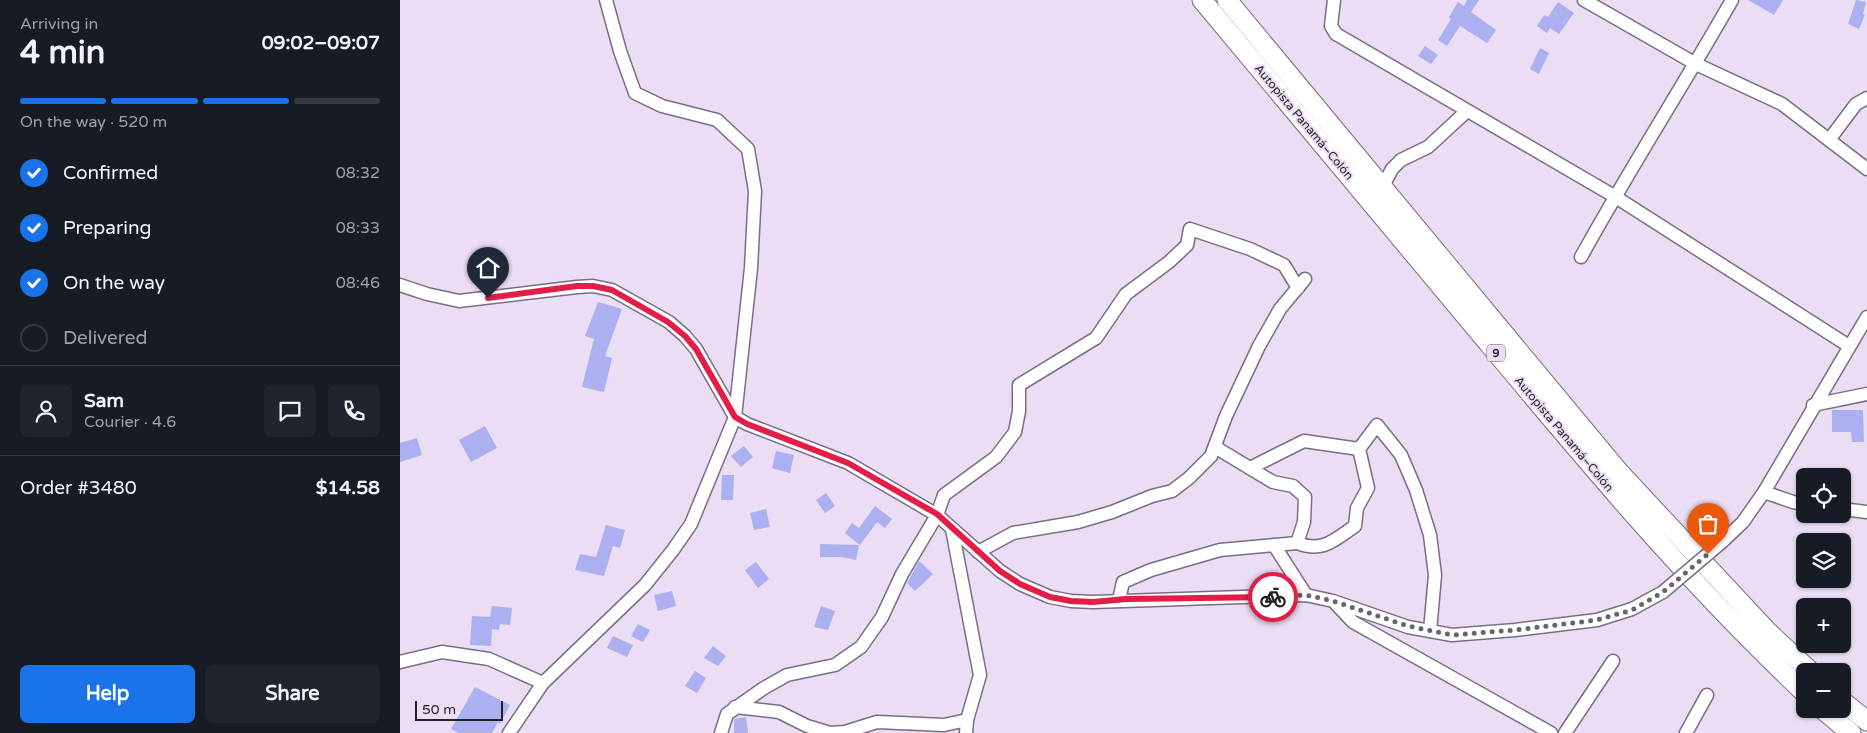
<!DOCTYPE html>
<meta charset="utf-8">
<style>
body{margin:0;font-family:"Varela Round",sans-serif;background:#20242c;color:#f1f3f6;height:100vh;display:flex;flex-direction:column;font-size:19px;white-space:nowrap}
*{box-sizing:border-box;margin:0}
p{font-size:16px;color:#9ea1a6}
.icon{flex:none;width:28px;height:28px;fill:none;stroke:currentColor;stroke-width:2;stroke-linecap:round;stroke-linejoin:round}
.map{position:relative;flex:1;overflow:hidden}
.side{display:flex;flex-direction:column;background:#171b24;width:400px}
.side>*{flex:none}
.fabs{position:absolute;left:1396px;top:468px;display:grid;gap:10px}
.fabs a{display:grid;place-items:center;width:55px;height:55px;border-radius:8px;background:#171b24;box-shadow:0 1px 4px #0004;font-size:25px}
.scale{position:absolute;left:15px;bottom:12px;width:88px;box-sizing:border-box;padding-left:5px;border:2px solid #241f27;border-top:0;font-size:14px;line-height:18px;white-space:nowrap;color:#241f27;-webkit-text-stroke:4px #eaddf4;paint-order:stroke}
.pin{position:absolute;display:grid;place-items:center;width:42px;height:42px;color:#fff;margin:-51px -21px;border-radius:50% 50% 50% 0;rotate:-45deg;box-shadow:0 0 5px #0007}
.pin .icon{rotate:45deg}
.courier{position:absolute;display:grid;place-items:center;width:50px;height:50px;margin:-25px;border:4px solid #e11d48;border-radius:50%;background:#fff;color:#222;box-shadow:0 1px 6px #0007}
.overview em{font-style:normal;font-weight:700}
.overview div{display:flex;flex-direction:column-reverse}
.overview{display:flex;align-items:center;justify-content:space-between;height:85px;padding:0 20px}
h1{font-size:32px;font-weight:700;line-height:38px}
.bar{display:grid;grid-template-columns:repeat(4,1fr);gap:8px 5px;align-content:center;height:60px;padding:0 20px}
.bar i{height:6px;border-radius:4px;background:#363941}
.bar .active{background:#1a73e8}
.bar p{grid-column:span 4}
.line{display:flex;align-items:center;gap:12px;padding:0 20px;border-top:1px solid #363941}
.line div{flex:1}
.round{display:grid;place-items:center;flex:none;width:52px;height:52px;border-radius:8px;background:#20242c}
ol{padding:0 20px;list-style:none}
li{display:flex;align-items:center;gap:15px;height:55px}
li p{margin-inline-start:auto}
li .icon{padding:5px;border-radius:50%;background:#1a73e8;color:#fff;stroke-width:4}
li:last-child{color:#9ea1a6}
li i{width:28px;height:28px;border:2px solid #363941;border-radius:50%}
.primary-button{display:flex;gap:10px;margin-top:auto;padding:10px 20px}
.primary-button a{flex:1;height:58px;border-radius:8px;background:#1a73e8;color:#fff;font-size:20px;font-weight:700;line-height:58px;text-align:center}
.primary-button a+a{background:#20242c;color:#f1f3f6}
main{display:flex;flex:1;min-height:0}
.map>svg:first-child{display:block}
</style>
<main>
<section class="side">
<div class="overview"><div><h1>4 min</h1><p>Arriving in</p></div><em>09:02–09:07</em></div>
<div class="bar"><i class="active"></i><i class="active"></i><i class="active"></i><i></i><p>On the way · 520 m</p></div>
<ol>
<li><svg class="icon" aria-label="check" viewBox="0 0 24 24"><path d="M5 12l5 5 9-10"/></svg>Confirmed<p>08:32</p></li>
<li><svg class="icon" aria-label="check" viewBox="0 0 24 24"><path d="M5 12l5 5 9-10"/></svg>Preparing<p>08:33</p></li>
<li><svg class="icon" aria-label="check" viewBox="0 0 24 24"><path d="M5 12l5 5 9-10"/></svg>On the way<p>08:46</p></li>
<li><i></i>Delivered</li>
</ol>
<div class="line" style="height:90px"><a class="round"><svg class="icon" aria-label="person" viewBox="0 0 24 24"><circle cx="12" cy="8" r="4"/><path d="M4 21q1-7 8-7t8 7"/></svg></a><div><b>Sam</b><p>Courier · 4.6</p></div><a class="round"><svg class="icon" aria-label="chat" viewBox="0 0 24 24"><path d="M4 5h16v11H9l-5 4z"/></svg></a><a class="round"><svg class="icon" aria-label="phone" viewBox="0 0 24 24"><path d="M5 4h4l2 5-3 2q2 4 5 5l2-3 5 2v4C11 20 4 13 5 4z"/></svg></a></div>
<div class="line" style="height:65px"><div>Order #3480</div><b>$14.58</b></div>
<div class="primary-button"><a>Help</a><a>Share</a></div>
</section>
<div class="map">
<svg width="1467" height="733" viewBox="0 0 1467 733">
<rect width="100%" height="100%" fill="#eaddf4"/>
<g fill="#acb0f0">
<polygon points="1067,0 1079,0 1071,12 1096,30 1087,43 1060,26 1047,46 1038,40 1051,19 1049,17 1058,2 1064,6"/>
<polygon points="1348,0 1383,0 1374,15"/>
<polygon points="1456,0 1466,2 1463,14 1465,15 1459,29 1448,24"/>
<polygon points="1158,2 1174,13 1159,34 1150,28 1147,33 1137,26 1144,15 1148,17"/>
<polygon points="1025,46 1038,55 1031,64 1018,56"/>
<polygon points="1140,48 1149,53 1139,74 1130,69"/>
<polygon points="198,302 222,309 205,356 212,358 204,392 182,387 194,339 185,336"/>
<polygon points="1432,410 1463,410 1464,442 1452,442 1451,432 1432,432"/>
<polygon points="85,426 97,448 71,462 59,440"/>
<polygon points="17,438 22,455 0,462 0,443"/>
<polygon points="344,446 353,457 341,467 331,456"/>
<polygon points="376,451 394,455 390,473 372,468"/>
<polygon points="322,475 334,475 333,500 321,500"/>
<polygon points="426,493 435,506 425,513 416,500"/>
<polygon points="475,506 492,519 485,528 477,522 460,545 445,533 452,523 459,528"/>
<polygon points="366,509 370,527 354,530 350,513"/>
<polygon points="206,525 225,530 220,548 213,546 204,576 175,570 180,554 196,557"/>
<polygon points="420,544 459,545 456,560 441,557 420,557"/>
<polygon points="519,561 533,574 515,591 507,583"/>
<polygon points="356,562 369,579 358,588 345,570"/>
<polygon points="272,591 276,606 258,611 254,595"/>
<polygon points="92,606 112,608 110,625 100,624 99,630 92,629 91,646 70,645 72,616 90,617"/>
<polygon points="421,606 435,611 428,630 414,627"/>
<polygon points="238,624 250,630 243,642 231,636"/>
<polygon points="213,636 233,645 227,657 207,648"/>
<polygon points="313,646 326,656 318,666 304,658"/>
<polygon points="295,671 306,678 297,693 285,686"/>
<polygon points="75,687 110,705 100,724 98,722 92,733 59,733 51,729"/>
<polygon points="346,717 348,733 334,733 334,719"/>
</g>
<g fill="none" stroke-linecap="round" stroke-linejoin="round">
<g stroke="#7a6e83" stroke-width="15">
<g id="minor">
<polyline points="934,0 931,26 936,34 1214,196 1449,346"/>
<polyline points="1184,0 1296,64 1382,104 1467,169"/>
<polyline points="1429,140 1456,104 1467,98"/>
<polyline points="982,188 992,169 1001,160 1028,147 1067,111"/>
<path d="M1181 257C1229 170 1283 86 1332 0"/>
<polyline points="0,285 27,294 59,301 177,287 193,286 212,290 269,322 285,336 296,349 335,417 347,424 448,463 537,515 600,571 620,584 650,597 671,601 693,602 906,595 933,601 1008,627 1052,635 1115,630 1197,620 1232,609 1263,592"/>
<polyline points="1413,405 1467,394"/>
<polyline points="850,468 904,441 959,449"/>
<polyline points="1364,492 1393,502 1405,504"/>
<polyline points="1442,509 1467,512"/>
<polyline points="552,529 580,675 567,720 566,733"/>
<polyline points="1323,541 1343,522 1364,492 1467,317"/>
<path d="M897 543C923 553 934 540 955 526L957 508 968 488 959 449 977 425 1001 455 1016 490 1030 535 1035 575 1030 631"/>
<polyline points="874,545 906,595"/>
<polyline points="578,552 613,533 678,522 712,512 752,496 772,491 789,478 811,456 826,416 859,346 880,309 905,279"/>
<polyline points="719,600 723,582 751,570 820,550 897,543 904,522 905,497 893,486 873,482 815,447"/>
<polyline points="936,604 953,622 1151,733"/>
<polyline points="0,662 42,652 89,659 143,683"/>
<polyline points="335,707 379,712 407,726 430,733 445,732 477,722 544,725 567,720"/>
<polyline points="109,733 143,683 245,585 273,550 291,524 335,417 351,268 355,191 348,149 317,120 262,106 235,93 220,51 206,0"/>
<polyline points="321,733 327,714 364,688 387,675 435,665 461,647 482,617 502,574 537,515 544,495 596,457 615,432 619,411 619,385 696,338 726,294 769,262 787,245 790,229 850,249 884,265 898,288"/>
<polyline points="1165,733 1213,661"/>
<polyline points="1286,733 1307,695"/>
</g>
</g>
<g stroke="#7a6e83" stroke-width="21">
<g id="highway">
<path d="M802 0C898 115 993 229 1089 344 1190 465 1290 585 1405 693"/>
<polyline points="827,0 1219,472 1368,632 1410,671"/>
<polyline points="1442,701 1467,721"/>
<polyline points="1422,709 1451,733"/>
</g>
</g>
<use href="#minor" stroke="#fff" stroke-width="12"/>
<use href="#highway" stroke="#fff" stroke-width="19"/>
<g stroke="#7a6e83" stroke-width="15" stroke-linecap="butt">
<polyline id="minor-bridge" points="1263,592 1323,541"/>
</g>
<use href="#minor-bridge" stroke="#fff" stroke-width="12"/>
</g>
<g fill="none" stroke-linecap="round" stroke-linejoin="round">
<polyline stroke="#69626f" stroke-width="5" stroke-dasharray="0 9" points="873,597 906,595 933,601 1008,626 1052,635 1115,630 1197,620 1232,610 1263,592 1308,554"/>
<polyline stroke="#e11d48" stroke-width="6" points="88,298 177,286 193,286 212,290 268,322 285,336 296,349 335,417 347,424 448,463 537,514 600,571 620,584 650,597 671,601 693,602 726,599 873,597"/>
</g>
<g text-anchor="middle" stroke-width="4" stroke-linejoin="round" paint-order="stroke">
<rect fill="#eaddf4" stroke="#5f5864" stroke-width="1" x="1087" y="344.5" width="18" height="17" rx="4"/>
<g font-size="11" font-weight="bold" fill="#241f27">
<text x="1096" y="357">9</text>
</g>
<g font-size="12" fill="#241f27" stroke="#eaddf4">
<text transform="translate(904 122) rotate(50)" y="4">Autopista Panamá–Colón</text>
<text transform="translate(1164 434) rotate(50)" y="4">Autopista Panamá–Colón</text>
</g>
</g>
</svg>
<div class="fabs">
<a><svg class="icon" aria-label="locate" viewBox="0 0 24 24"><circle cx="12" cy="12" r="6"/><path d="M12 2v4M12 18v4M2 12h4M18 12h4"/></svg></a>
<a><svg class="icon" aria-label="layers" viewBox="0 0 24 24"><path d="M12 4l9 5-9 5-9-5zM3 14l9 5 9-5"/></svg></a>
<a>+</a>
<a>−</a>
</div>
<div class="scale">50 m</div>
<div class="pin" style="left:1308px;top:554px;background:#ea580c"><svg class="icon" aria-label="bag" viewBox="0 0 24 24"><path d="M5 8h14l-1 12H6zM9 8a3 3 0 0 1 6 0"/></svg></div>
<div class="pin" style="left:88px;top:298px;background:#1f2937"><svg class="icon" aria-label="home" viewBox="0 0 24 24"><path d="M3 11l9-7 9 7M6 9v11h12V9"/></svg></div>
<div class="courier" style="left:873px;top:597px"><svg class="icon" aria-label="bike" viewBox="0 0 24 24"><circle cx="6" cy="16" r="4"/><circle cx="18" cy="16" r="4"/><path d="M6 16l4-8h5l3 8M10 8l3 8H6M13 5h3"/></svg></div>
</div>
</main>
